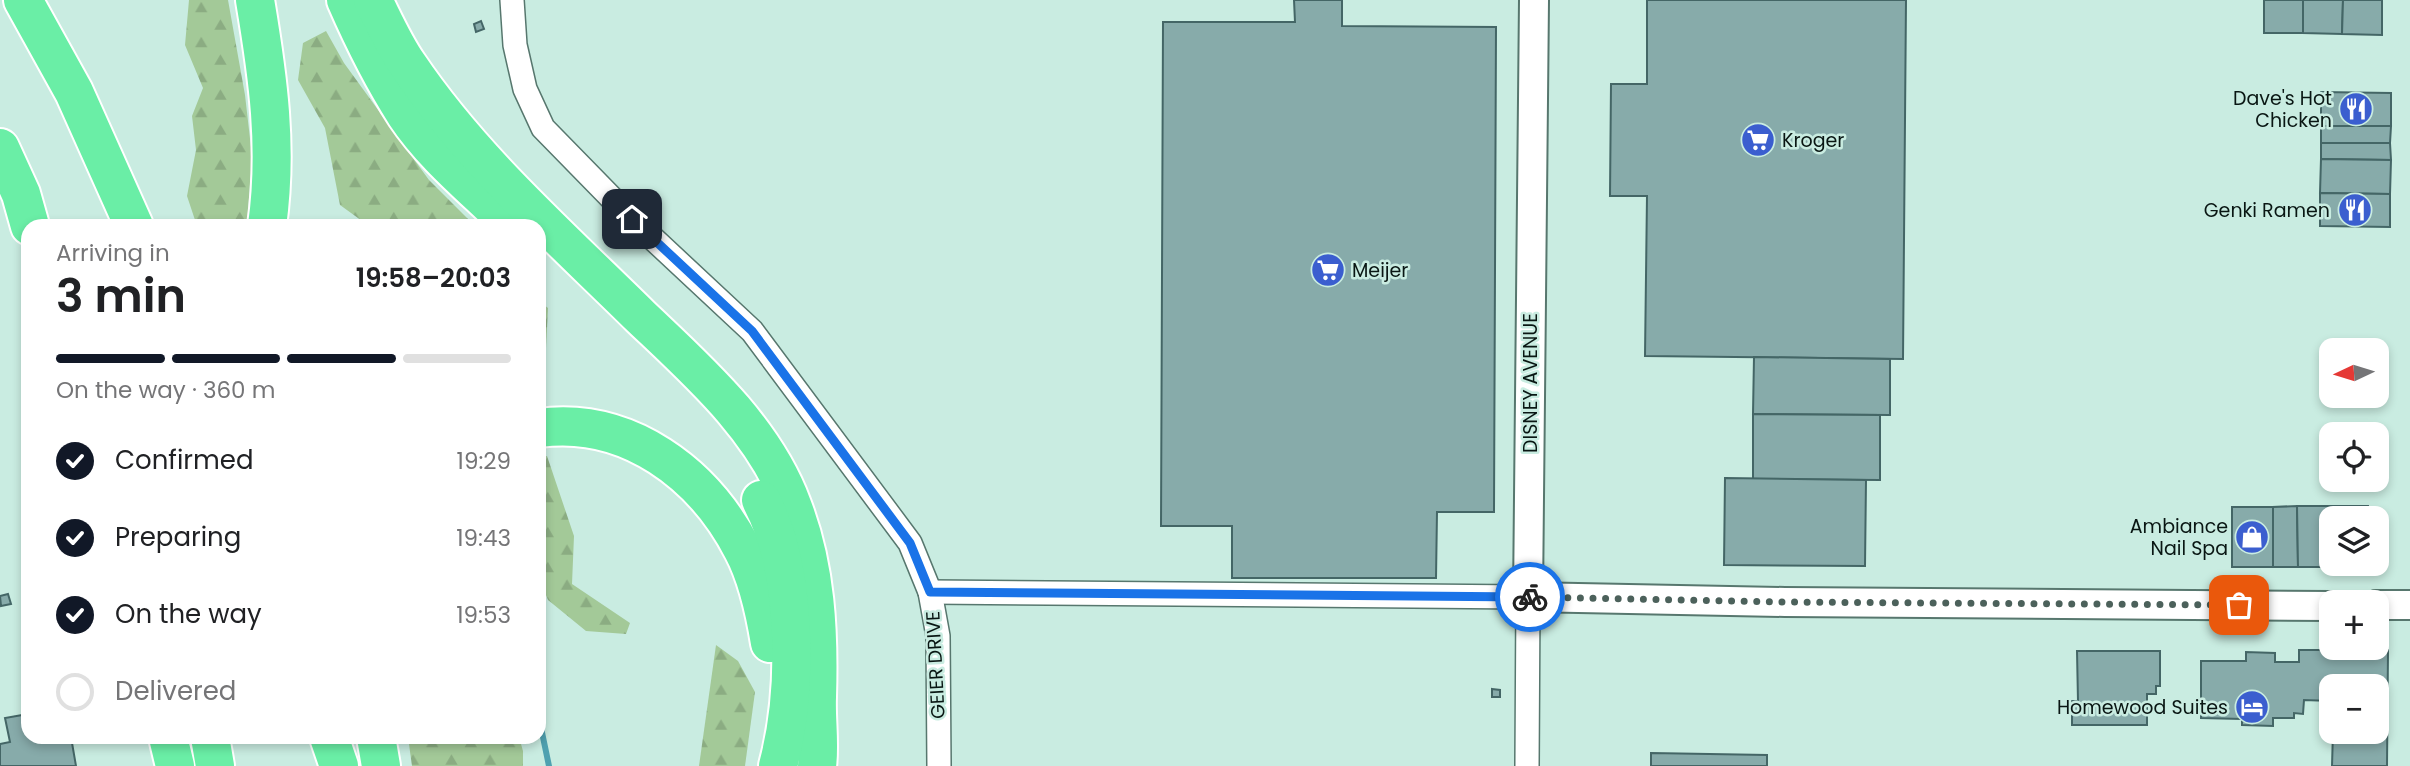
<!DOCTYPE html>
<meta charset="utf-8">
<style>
body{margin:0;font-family:Poppins,sans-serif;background:#f2f2f2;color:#202124;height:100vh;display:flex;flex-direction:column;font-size:26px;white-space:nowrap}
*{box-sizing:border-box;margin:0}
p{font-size:23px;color:#757577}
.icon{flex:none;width:38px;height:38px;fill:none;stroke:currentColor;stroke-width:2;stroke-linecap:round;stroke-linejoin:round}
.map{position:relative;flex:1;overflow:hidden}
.sheet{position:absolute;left:21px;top:219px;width:525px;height:525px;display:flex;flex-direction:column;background:#fff;border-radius:21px;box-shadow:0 4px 10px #0003}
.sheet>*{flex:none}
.needle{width:46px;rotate:266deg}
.fabs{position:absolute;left:2319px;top:338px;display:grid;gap:14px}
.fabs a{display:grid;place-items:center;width:70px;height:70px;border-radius:14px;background:#fff;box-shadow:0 4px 10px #0003;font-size:35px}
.pin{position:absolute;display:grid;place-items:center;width:60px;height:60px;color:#fff;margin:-30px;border-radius:14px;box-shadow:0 4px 10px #0006}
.courier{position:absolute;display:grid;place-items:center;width:70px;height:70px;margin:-35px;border:5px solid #1a73e8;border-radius:50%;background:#fff;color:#222;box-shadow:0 2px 9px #0007}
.head em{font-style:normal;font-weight:600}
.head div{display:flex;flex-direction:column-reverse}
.head{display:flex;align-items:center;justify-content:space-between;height:119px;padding:0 35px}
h1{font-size:46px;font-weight:600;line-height:52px}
.bar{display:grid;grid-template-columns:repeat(4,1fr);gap:10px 7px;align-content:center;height:84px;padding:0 35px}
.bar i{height:9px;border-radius:5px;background:#e0e0e0}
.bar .on{background:#111827}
.bar p{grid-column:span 4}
ol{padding:0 35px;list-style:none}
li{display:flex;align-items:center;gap:21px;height:77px}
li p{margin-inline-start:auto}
li .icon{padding:7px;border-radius:50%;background:#111827;color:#fff;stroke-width:4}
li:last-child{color:#757577}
li i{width:38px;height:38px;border:4px solid #e0e0e0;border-radius:50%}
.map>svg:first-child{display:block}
</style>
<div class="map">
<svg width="2410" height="766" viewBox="0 0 2410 766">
<defs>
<pattern id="forest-firs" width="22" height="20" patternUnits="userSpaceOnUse" patternTransform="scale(1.75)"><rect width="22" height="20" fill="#a3c998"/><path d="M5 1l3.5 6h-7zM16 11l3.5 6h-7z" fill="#8bac82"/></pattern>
</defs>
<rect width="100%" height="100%" fill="#c9ece1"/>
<g fill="url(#forest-firs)">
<polygon points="189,0 228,0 245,95 252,156 247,226 197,226 187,196 196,150 192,116 203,88 185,45"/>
<polygon points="326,31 344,63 429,180 475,226 369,226 340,205 325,128 298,80 303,43"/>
<polygon points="539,301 548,308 546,348 539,357"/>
<polygon points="547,456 574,536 572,584 630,623 626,634 586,631 548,600 539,578 539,457"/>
<polygon points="716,645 738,661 755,692 745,766 699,766"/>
<polygon points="408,737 519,737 523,751 523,766 412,766"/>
</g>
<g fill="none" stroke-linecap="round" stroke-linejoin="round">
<polyline stroke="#4fa1b0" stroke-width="6" points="539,718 549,766"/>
</g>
<g fill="#87abaa" stroke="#466" stroke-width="2">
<polygon points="1294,0 1342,0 1342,26 1496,27 1494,512 1437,512 1436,578 1232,578 1232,526 1161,526 1163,22 1295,22"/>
<polygon points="1647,0 1906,0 1903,359 1645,356 1647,196 1610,196 1611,84 1647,84"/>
<rect x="2264" y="0" width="39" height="33"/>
<polygon points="2303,0 2343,0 2342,34 2303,33"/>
<polygon points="2343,0 2382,0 2382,35 2342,34"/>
<polygon points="481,21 484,29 476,32 474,24"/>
<polygon points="2321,92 2391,93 2391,126 2321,126"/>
<polygon points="2321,126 2391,126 2390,143 2321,143"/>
<polygon points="2321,143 2390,143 2391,160 2321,159"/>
<polygon points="2321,159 2391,160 2390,194 2320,193"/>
<polygon points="2320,193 2390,194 2390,227 2320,226"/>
<polygon points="1754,357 1890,359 1890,415 1753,414"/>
<polygon points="1753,414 1880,415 1880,480 1753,479"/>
<polygon points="1725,478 1866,480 1865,566 1724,565"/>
<polygon points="2297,506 2298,567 2273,567 2273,507"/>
<polygon points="2297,506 2368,506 2369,518 2331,518 2331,564 2369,564 2369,567 2298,567"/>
<rect x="2232" y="507" width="41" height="60"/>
<polygon points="8,594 11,604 1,606 0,596"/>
<polygon points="2299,650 2388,650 2387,766 2332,766 2333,732 2376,732 2376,686 2331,686 2331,701 2304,700 2303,714 2294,713 2294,718 2273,718 2273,726 2242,725 2242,719 2201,718 2201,661 2246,661 2246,652 2275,653 2275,662 2299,662"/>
<polygon points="2077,651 2160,651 2160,686 2156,686 2156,694 2147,694 2147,725 2072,725 2072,701 2078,701"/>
<polygon points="1492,689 1500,690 1500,697 1492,697"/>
<polygon points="28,714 28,737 71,737 76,766 0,766 0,744 10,742 5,718"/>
<polygon points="1651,753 1767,755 1767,766 1651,766"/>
</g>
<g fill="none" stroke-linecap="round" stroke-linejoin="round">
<g stroke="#57776e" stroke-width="26">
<g id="minor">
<polyline points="512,0 515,45 525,89 543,128 632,219 752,331 910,543 930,592 938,636 939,766"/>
<polyline points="930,592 1528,597 1527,766"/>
</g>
</g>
<g stroke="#57776e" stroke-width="32">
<g id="tertiary">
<polyline points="1534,0 1528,597 1785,602 2331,606"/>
<polyline points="2376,605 2410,605"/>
</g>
</g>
<g stroke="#fff" stroke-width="42">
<g id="motorway">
<polyline points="23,0 74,92 134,226"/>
<path d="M255 0C268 77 278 148 267 226"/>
<path d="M346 0C363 39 383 79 406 115 432 154 470 185 503 217"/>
<path d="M373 0C384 22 394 45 408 65 472 160 560 237 641 317 698 371 764 429 792 505 816 567 819 632 817 697 816 720 820 744 817 766"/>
<polyline points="0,148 21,194 30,226"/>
<path d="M539 428C628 416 704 474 743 550 758 578 765 612 770 643"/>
<path d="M761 500C798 570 798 691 778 766"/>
<polyline points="168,737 175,766"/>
<polyline points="210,737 215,766"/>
<polyline points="329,737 339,766"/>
<polyline points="376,737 381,766"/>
</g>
</g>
<use href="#minor" stroke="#fff" stroke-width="23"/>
<use href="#tertiary" stroke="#fff" stroke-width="28"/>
<use href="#motorway" stroke="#6aeea6" stroke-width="38"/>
</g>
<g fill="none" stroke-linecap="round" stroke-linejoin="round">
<polyline stroke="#4c615b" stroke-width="7" stroke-dasharray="0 12.6" points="1530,597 1785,602 2239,605"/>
<polyline stroke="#1a73e8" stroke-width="9" points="632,219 752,331 910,543 930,592 1530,597"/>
</g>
<defs>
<g id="restaurant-disc" transform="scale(1.75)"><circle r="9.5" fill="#3b5ecf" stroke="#c9ece1"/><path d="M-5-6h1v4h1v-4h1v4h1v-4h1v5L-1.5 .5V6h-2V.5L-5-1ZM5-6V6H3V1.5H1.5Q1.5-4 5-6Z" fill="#fff"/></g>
<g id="supermarket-disc" transform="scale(1.75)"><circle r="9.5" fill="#3b5ecf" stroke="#c9ece1"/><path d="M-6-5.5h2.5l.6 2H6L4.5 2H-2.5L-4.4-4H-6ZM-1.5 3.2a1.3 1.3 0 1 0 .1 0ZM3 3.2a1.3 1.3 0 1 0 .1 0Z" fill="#fff"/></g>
<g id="shop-disc" transform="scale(1.75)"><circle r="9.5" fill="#3b5ecf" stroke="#c9ece1"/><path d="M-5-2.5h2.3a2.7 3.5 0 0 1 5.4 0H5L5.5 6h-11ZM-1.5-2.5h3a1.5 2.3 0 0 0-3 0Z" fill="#fff"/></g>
<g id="hotel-disc" transform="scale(1.75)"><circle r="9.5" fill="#3b5ecf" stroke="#c9ece1"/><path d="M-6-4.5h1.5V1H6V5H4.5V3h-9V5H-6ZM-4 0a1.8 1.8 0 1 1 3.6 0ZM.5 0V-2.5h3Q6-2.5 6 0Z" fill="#fff"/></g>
</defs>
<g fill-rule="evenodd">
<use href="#restaurant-disc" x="2356" y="109"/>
<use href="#supermarket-disc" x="1758" y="140"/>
<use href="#restaurant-disc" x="2355" y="210"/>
<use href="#supermarket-disc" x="1328" y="270"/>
<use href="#shop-disc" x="2252" y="537"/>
<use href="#hotel-disc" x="2252" y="707"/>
</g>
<g text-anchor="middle" stroke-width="5" stroke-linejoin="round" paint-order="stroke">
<g font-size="19" fill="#091613" stroke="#c9ece1" text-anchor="end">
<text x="2332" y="105">Dave's Hot<tspan x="2332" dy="22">Chicken</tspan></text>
<text x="1782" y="147" text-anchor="start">Kroger</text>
<text x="2330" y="217">Genki Ramen</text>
<text x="1352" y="277" text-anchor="start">Meijer</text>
<text x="2228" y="533">Ambiance<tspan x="2228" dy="22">Nail Spa</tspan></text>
<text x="2228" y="714">Homewood Suites</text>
</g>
<g font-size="19" fill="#091613" stroke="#c9ece1">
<text transform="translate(1530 383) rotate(-90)" y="7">DISNEY AVENUE</text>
<text transform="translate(935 665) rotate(-93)" y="7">GEIER DRIVE</text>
</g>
</g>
</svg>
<div class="fabs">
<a><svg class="needle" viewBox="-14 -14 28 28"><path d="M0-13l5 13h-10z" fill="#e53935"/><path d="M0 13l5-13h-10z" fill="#757577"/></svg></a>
<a><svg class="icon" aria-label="locate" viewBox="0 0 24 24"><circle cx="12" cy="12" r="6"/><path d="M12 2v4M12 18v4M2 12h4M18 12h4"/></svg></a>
<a><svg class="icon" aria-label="layers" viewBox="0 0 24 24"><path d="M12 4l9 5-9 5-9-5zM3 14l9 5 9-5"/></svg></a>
<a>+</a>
<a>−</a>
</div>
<div class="pin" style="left:2239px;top:605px;background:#ea580c"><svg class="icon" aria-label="bag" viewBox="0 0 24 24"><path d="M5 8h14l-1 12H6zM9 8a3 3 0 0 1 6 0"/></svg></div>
<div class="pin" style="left:632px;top:219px;background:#1f2937"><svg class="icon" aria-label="home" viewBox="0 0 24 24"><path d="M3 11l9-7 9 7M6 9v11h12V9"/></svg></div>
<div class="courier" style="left:1530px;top:597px"><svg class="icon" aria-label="bike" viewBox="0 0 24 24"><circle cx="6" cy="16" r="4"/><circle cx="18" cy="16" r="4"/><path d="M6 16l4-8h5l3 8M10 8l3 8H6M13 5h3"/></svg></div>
<section class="sheet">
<div class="head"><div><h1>3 min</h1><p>Arriving in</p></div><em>19:58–20:03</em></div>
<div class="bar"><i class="on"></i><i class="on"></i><i class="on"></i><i></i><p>On the way · 360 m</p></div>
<ol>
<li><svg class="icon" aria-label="check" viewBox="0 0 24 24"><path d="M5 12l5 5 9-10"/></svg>Confirmed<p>19:29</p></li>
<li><svg class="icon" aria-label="check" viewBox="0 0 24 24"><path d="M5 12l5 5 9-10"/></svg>Preparing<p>19:43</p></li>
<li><svg class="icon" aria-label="check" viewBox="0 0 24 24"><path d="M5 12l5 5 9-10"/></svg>On the way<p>19:53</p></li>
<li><i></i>Delivered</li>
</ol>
</section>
</div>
